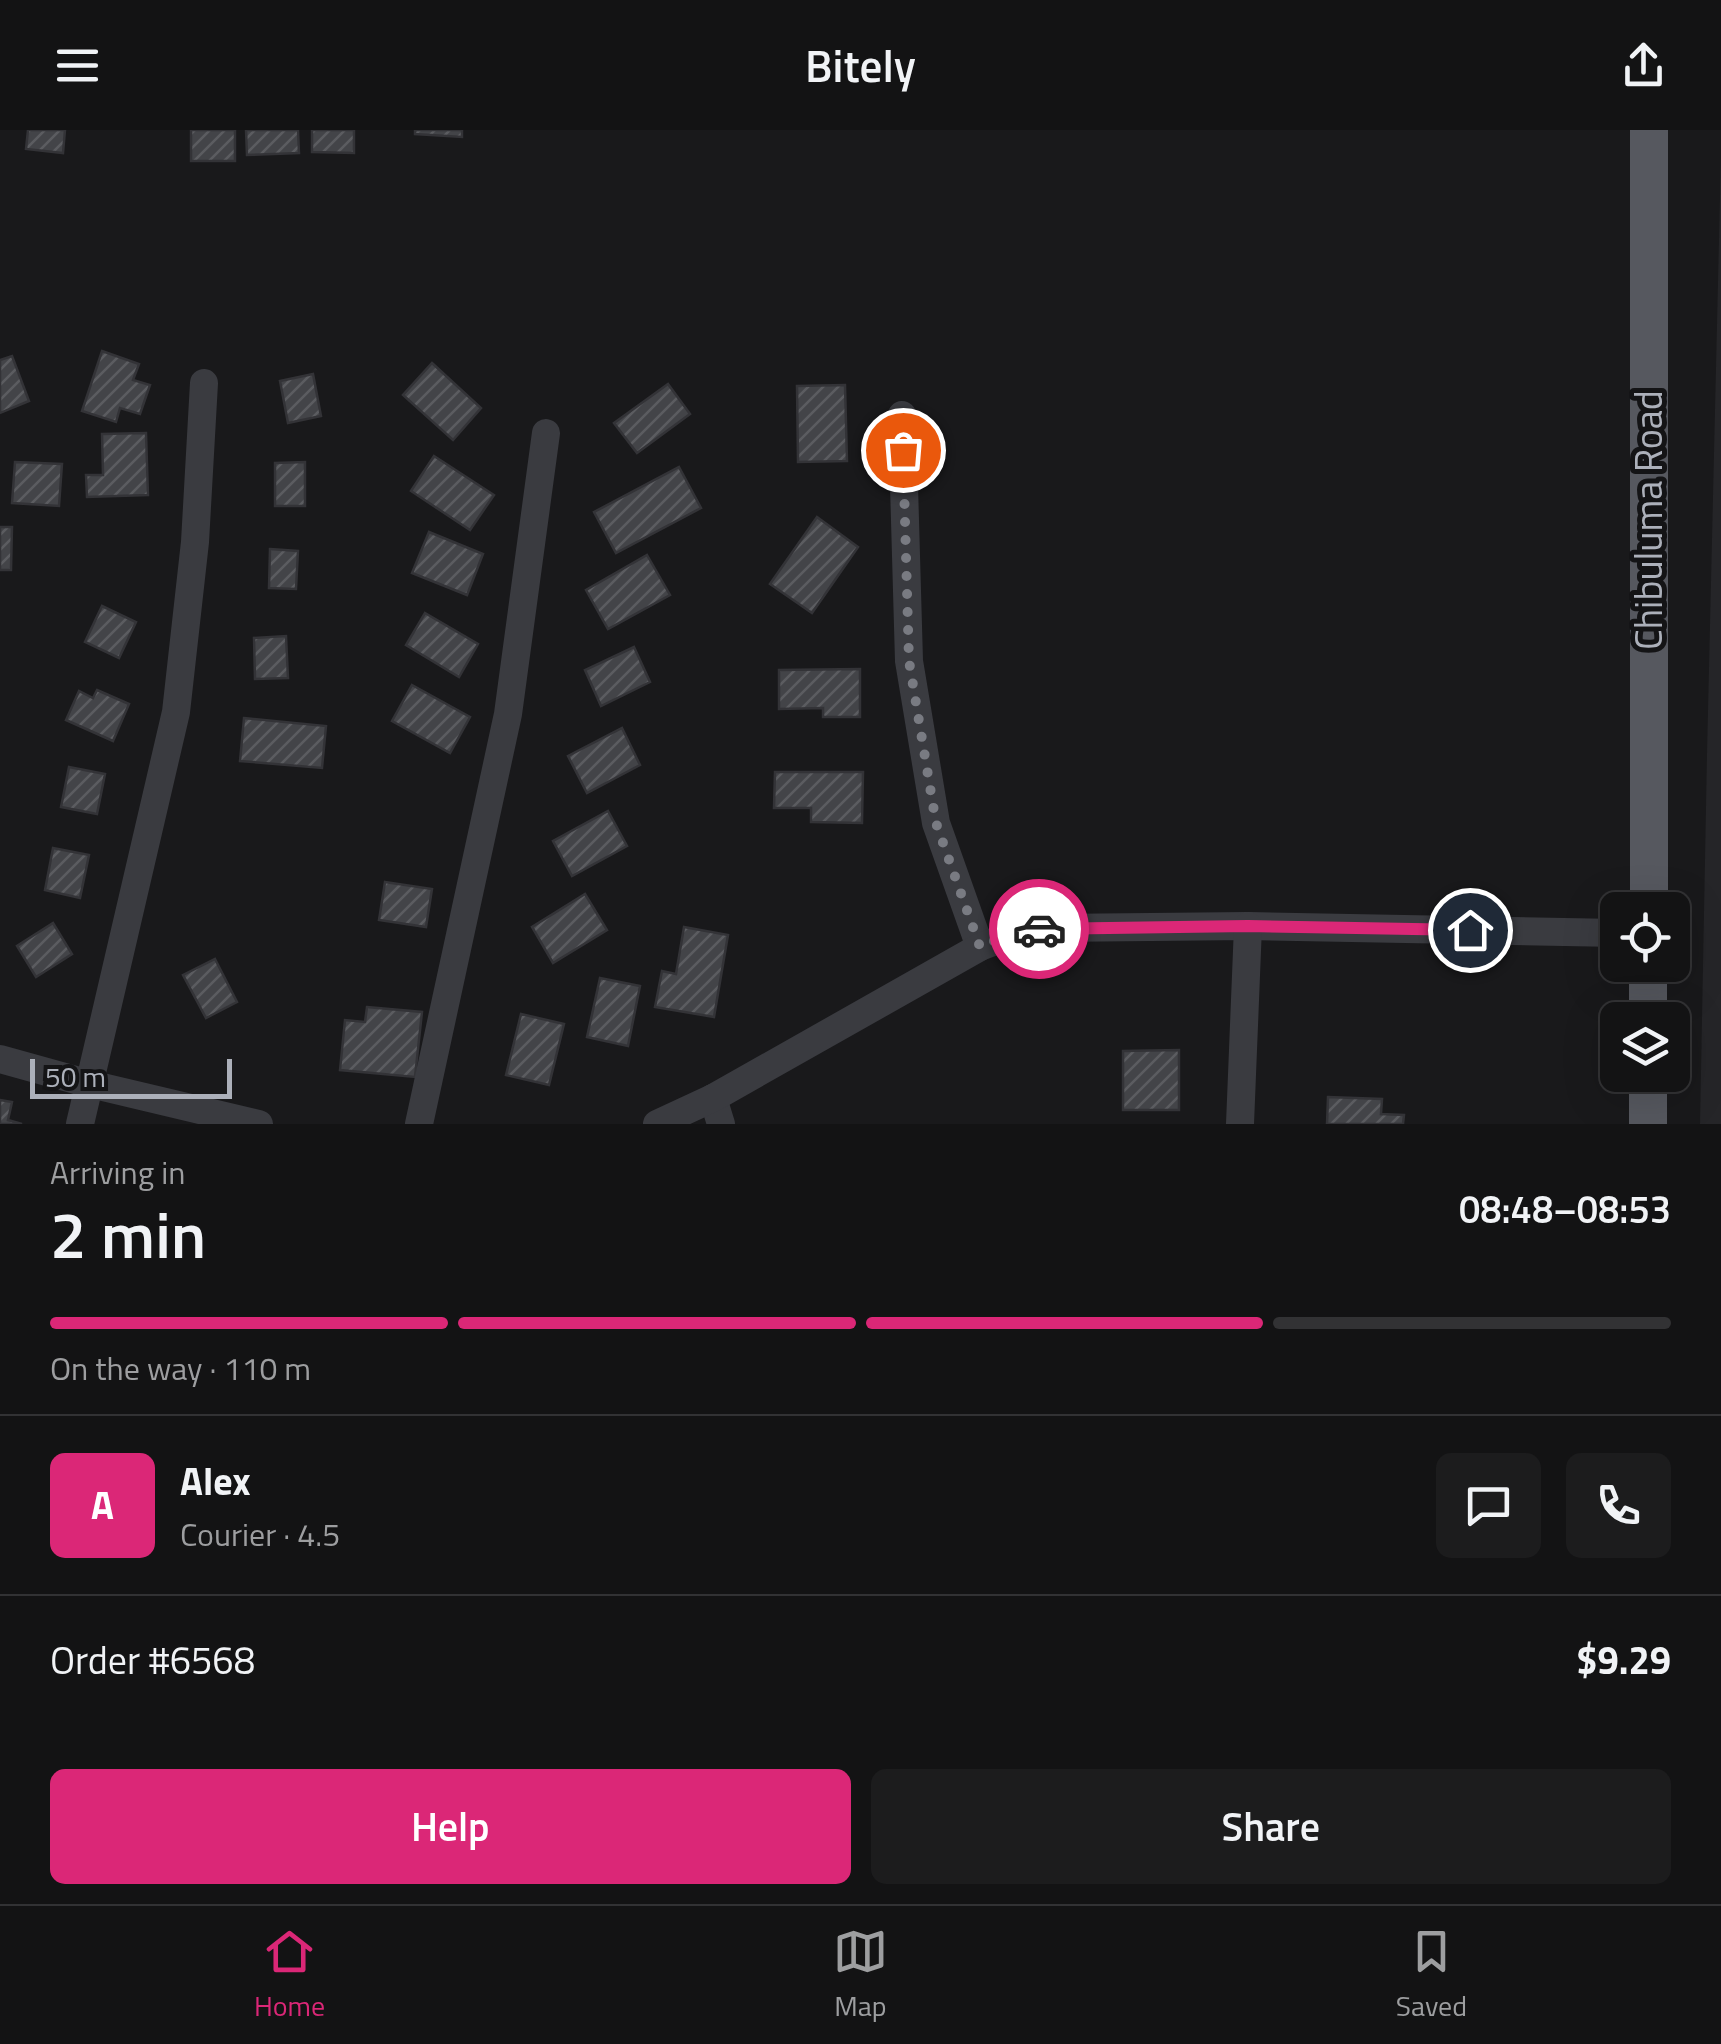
<!DOCTYPE html>
<meta charset="utf-8">
<style>
body{margin:0;font-family:"Titillium Web",sans-serif;background:#1c1c1d;color:#f1f3f6;height:100vh;display:flex;flex-direction:column;font-size:38px;white-space:nowrap}
*{box-sizing:border-box;margin:0}
p{font-size:32px;color:#9d9ea0}
.icon{flex:none;width:55px;height:55px;fill:none;stroke:currentColor;stroke-width:2;stroke-linecap:round;stroke-linejoin:round}
.map{position:relative;height:994px;overflow:hidden}
.sheet{display:flex;flex-direction:column;background:#131314;flex:1}
.sheet>*{flex:none}
.buttons{position:absolute;left:1600px;top:762px;display:grid;gap:20px}
.buttons a{display:grid;place-items:center;width:90px;height:90px;border-radius:15px;background:#131314;box-shadow:0 10px 40px #0002,0 0 0 2px #323234;font-size:50px}
.scale{position:absolute;left:30px;bottom:25px;width:202px;box-sizing:border-box;padding-left:10px;border:5px solid #acb0ba;border-top:0;font-size:28px;line-height:35px;white-space:nowrap;color:#acb0ba;-webkit-text-stroke:8px #141416;paint-order:stroke}
.pin{position:absolute;display:grid;place-items:center;width:85px;height:85px;color:#fff;margin:-42px;border:5px solid #fff;border-radius:50%;box-shadow:0 2px 10px #0007}
.courier{position:absolute;display:grid;place-items:center;width:100px;height:100px;margin:-50px;border:8px solid #db2777;border-radius:50%;background:#fff;color:#222;box-shadow:0 2px 12px #0007}
.summary em{font-style:normal;font-weight:600}
.summary div{display:flex;flex-direction:column-reverse}
.summary{display:flex;align-items:center;justify-content:space-between;height:170px;padding:0 50px}
h1{font-size:65px;font-weight:600;line-height:75px}
.bar{display:grid;grid-template-columns:repeat(4,1fr);gap:15px 10px;align-content:center;height:120px;padding:0 50px}
.bar i{height:12px;border-radius:8px;background:#323234}
.bar .on{background:#db2777}
.bar p{grid-column:span 4}
.line{display:flex;align-items:center;gap:25px;padding:0 50px;border-top:2px solid #323234}
.line div{flex:1}
.round{display:grid;place-items:center;flex:none;width:105px;height:105px;border-radius:15px;background:#1c1c1d}
.action{display:flex;gap:20px;margin-top:auto;padding:20px 50px}
.action a{flex:1;height:115px;border-radius:15px;background:#db2777;color:#fff;font-size:40px;font-weight:600;line-height:115px;text-align:center}
.action a+a{background:#1c1c1d;color:#f1f3f6}
header{display:flex;justify-content:space-between;align-items:center;height:130px;padding:0 50px;background:#131314;font-size:45px;font-weight:600}
.dock{display:flex;justify-content:space-around;align-items:center;height:140px;border-top:2px solid #323234;background:#131314;font-size:28px;color:#9d9ea0}
.dock a{display:grid;justify-items:center;gap:5px}
.dock .on{color:#db2777}
.map>svg:first-child{display:block}
</style>
<header><svg class="icon" aria-label="menu" viewBox="0 0 24 24"><path d="M4 6h16M4 12h16M4 18h16"/></svg>Bitely<svg class="icon" aria-label="share" viewBox="0 0 24 24"><path d="M12 15V3M7 8l5-5 5 5M5 13v7h14v-7"/></svg></header>
<div class="map">
<svg width="1721" height="994" viewBox="0 0 1721 994">
<defs>
<pattern id="building-hatch" width="6" height="6" patternUnits="userSpaceOnUse" patternTransform="scale(2.5)"><rect width="6" height="6" fill="#434448"/><path d="M-1 1l2-2M0 6l6-6M5 7l2-2" fill="none" stroke="#5b5c60"/></pattern>
</defs>
<rect width="100%" height="100%" fill="#19191b"/>
<polygon fill="#252528" points="1721,23 1721,994 1700,994 1707,624"/>
<g fill="url(#building-hatch)" stroke="#333337" stroke-width="2.5">
<polygon points="28,0 65,0 63,23 26,19"/>
<rect x="191" y="0" width="44" height="31"/>
<polygon points="246,0 298,0 299,23 247,25"/>
<polygon points="312,0 354,0 354,23 312,22"/>
<polygon points="415,0 462,0 462,7 415,4"/>
<polygon points="102,221 139,234 133,250 150,255 140,284 120,278 116,292 82,281"/>
<polygon points="12,226 29,271 0,283 0,230"/>
<polygon points="432,233 481,278 453,310 403,265"/>
<polygon points="313,244 321,286 288,293 280,251"/>
<polygon points="668,254 690,284 637,323 614,293"/>
<polygon points="845,255 847,331 798,332 797,256"/>
<polygon points="146,303 148,365 87,367 86,345 103,345 102,304"/>
<polygon points="434,326 494,365 470,400 411,361"/>
<polygon points="15,332 62,334 59,376 12,373"/>
<polygon points="305,332 305,376 275,376 275,333"/>
<polygon points="679,337 701,378 616,423 594,382"/>
<polygon points="817,387 858,417 812,483 770,454"/>
<polygon points="0,397 12,397 11,440 0,440"/>
<polygon points="429,402 483,424 467,465 412,443"/>
<polygon points="270,419 298,421 296,459 269,458"/>
<polygon points="647,425 670,465 608,499 586,460"/>
<polygon points="102,476 136,492 119,528 85,512"/>
<polygon points="425,483 478,514 459,547 406,515"/>
<polygon points="286,506 288,548 255,549 254,508"/>
<polygon points="634,517 650,552 601,576 585,540"/>
<polygon points="860,539 860,587 823,587 823,578 779,579 779,540"/>
<polygon points="412,555 470,587 450,623 392,591"/>
<polygon points="97,560 129,574 113,611 66,590 79,561 93,568"/>
<polygon points="244,588 326,596 322,638 240,631"/>
<polygon points="622,598 640,635 587,663 568,626"/>
<polygon points="69,637 105,644 97,684 61,677"/>
<polygon points="775,642 863,642 862,693 811,692 811,678 774,678"/>
<polygon points="608,681 627,716 572,746 553,711"/>
<polygon points="53,718 89,725 80,768 45,760"/>
<polygon points="385,752 432,759 426,797 379,790"/>
<polygon points="585,764 607,800 553,833 532,797"/>
<polygon points="53,793 72,824 36,847 17,816"/>
<polygon points="684,797 728,805 714,887 655,877 662,841 676,844"/>
<polygon points="215,829 237,872 206,888 183,845"/>
<polygon points="600,848 640,856 628,916 587,907"/>
<polygon points="367,877 422,882 415,947 340,940 345,890 365,892"/>
<polygon points="521,884 564,894 549,955 506,945"/>
<polygon points="1179,920 1179,980 1123,980 1123,921"/>
<polygon points="1328,967 1382,969 1381,984 1404,985 1403,994 1327,994"/>
<polygon points="0,970 12,972 8,990 22,994 0,994"/>
</g>
<g fill="none" stroke-linecap="round" stroke-linejoin="round">
<g stroke="#3a3b40" stroke-width="28">
<polyline points="902,285 909,531 936,693 980,817"/>
<polyline points="0,929 90,954 259,994"/>
<polyline points="713,968 721,994"/>
<polyline points="80,994 176,582 195,412 204,253"/>
<polyline points="419,994 508,584 546,303"/>
<polyline points="657,994 713,968 980,817 1022,801 1052,798 1248,796 1618,803"/>
<polyline points="1240,994 1248,796"/>
</g>
<g stroke="#56585f" stroke-width="38">
<polyline points="1649,780 1649,0"/>
<polyline points="1648,890 1648,835"/>
<polyline points="1648,994 1648,945"/>
</g>
</g>
<g fill="none" stroke-linecap="round" stroke-linejoin="round">
<polyline stroke="#797b82" stroke-width="10" stroke-dasharray="0 18" points="903,320 909,531 936,693 980,817 1001,808 1039,799"/>
<polyline stroke="#db2777" stroke-width="12" points="1039,799 1248,796 1470,800"/>
</g>
<g text-anchor="middle" stroke-width="10" stroke-linejoin="round" paint-order="stroke">
<g font-size="38" fill="#acb0ba" stroke="#141416">
<text transform="translate(1649 390) rotate(-90)" y="13">Chibuluma Road</text>
</g>
</g>
</svg>
<div class="buttons">
<a><svg class="icon" aria-label="locate" viewBox="0 0 24 24"><circle cx="12" cy="12" r="6"/><path d="M12 2v4M12 18v4M2 12h4M18 12h4"/></svg></a>
<a><svg class="icon" aria-label="layers" viewBox="0 0 24 24"><path d="M12 4l9 5-9 5-9-5zM3 14l9 5 9-5"/></svg></a>
</div>
<div class="scale">50 m</div>
<div class="pin" style="left:903px;top:320px;background:#ea580c"><svg class="icon" aria-label="bag" viewBox="0 0 24 24"><path d="M5 8h14l-1 12H6zM9 8a3 3 0 0 1 6 0"/></svg></div>
<div class="pin" style="left:1470px;top:800px;background:#1f2937"><svg class="icon" aria-label="home" viewBox="0 0 24 24"><path d="M3 11l9-7 9 7M6 9v11h12V9"/></svg></div>
<div class="courier" style="left:1039px;top:799px"><svg class="icon" aria-label="car" viewBox="0 0 24 24"><path d="M5 17H2v-5l4-1 3-4h7l3 4 3 1v5h-3M9 17h6M6 11h13"/><circle cx="7" cy="17" r="2"/><circle cx="17" cy="17" r="2"/></svg></div>
</div>
<section class="sheet">
<div class="summary"><div><h1>2 min</h1><p>Arriving in</p></div><em>08:48–08:53</em></div>
<div class="bar"><i class="on"></i><i class="on"></i><i class="on"></i><i></i><p>On the way · 110 m</p></div>
<div class="line" style="height:180px"><b class="round" style="background:#db2777;color:#fff">A</b><div><b>Alex</b><p>Courier · 4.5</p></div><a class="round"><svg class="icon" aria-label="chat" viewBox="0 0 24 24"><path d="M4 5h16v11H9l-5 4z"/></svg></a><a class="round"><svg class="icon" aria-label="phone" viewBox="0 0 24 24"><path d="M5 4h4l2 5-3 2q2 4 5 5l2-3 5 2v4C11 20 4 13 5 4z"/></svg></a></div>
<div class="line" style="height:130px"><div>Order #6568</div><b>$9.29</b></div>
<div class="action"><a>Help</a><a>Share</a></div>
</section>
<nav class="dock">
<a class="on"><svg class="icon" aria-label="home" viewBox="0 0 24 24"><path d="M3 11l9-7 9 7M6 9v11h12V9"/></svg>Home</a>
<a><svg class="icon" aria-label="map" viewBox="0 0 24 24"><path d="M3 6l6-2 6 2 6-2v14l-6 2-6-2-6 2zM9 4v14M15 6v14"/></svg>Map</a>
<a><svg class="icon" aria-label="saved" viewBox="0 0 24 24"><path d="M7 4h10v16l-5-4-5 4z"/></svg>Saved</a>
</nav>
